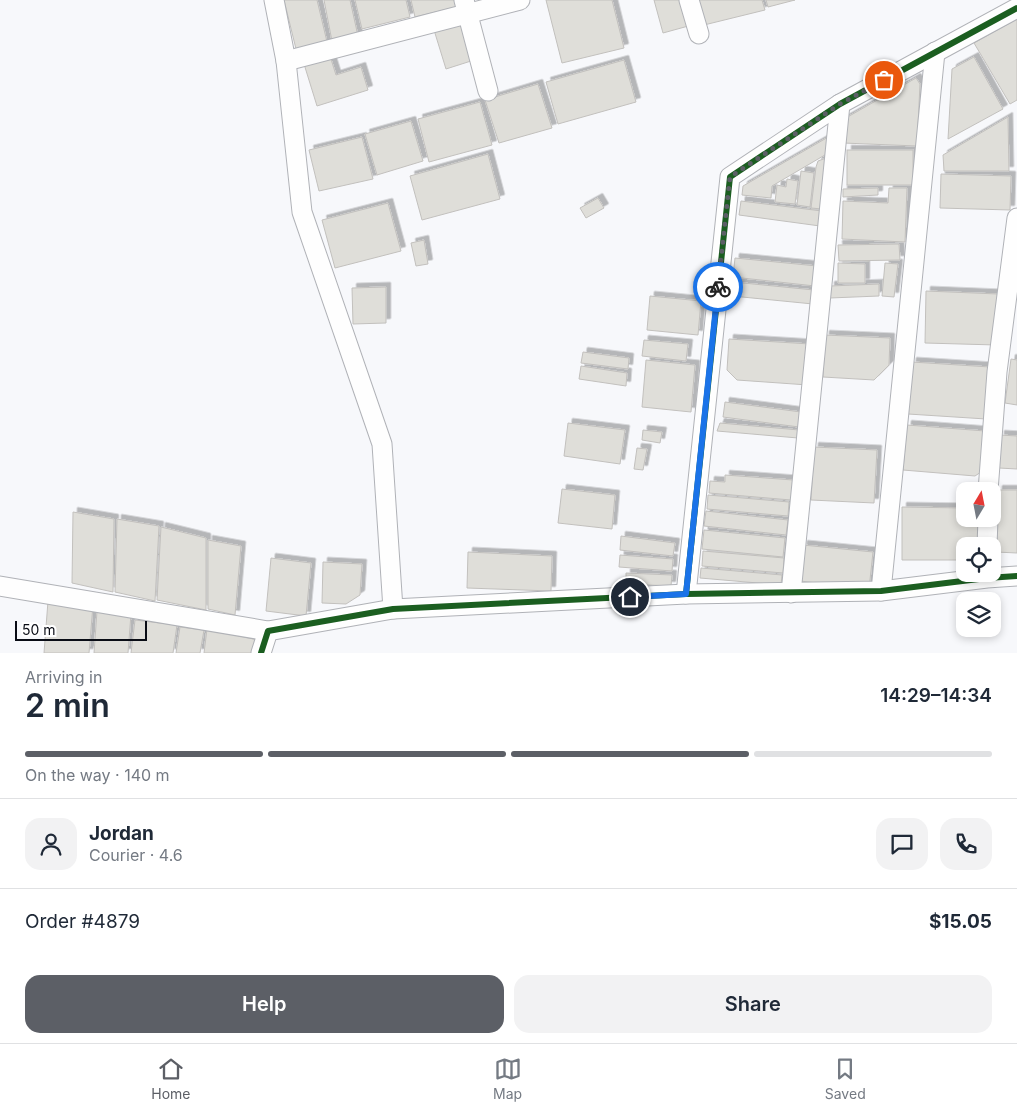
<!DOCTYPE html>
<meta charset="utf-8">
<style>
body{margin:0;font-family:Inter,sans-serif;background:#f2f2f3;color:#1f2937;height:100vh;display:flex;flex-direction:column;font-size:19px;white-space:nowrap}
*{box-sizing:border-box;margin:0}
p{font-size:16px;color:#747a83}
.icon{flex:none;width:28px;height:28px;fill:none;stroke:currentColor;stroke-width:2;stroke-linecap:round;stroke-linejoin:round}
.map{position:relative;height:653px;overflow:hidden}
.drawer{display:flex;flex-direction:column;background:#fff;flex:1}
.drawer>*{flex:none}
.needle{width:32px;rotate:10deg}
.fabs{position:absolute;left:956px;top:482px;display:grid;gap:10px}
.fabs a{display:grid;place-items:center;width:45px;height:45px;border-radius:10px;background:#fff;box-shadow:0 2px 8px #0003;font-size:25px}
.scale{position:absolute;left:15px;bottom:12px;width:132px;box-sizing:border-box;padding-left:5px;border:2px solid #090c15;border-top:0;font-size:14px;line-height:18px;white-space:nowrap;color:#090c15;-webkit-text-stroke:4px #fff;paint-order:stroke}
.pin{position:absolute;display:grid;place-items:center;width:42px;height:42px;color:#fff;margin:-21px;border:2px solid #fff;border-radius:50%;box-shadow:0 1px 5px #0007}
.courier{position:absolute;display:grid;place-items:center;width:50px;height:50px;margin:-25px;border:4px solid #1a73e8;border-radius:50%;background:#fff;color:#222;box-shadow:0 1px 6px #0007}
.overview em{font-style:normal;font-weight:600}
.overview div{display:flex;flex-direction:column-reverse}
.overview{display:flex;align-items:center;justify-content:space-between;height:85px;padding:0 25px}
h1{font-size:32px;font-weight:600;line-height:38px}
.bar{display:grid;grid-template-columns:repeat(4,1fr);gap:8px 5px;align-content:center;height:60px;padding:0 25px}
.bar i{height:6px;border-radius:4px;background:#e0e1e3}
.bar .on{background:#5c5f66}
.bar p{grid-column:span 4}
.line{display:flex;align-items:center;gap:12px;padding:0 25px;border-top:1px solid #e0e1e3}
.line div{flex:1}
.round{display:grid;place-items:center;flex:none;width:52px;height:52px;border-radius:15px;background:#f2f2f3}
.cta{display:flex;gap:10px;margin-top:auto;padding:10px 25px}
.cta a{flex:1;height:58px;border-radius:15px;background:#5c5f66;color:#fff;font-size:20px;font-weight:600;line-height:58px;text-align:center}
.cta a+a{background:#f2f2f3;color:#1f2937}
.tab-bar{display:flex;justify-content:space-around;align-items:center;height:70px;border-top:1px solid #e0e1e3;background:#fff;font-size:14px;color:#747a83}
.tab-bar a{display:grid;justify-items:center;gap:2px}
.tab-bar .on{color:#5c5f66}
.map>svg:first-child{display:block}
</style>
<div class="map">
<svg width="1017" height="653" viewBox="0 0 1017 653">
<defs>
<filter id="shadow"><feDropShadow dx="4.5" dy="-4.5" stdDeviation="0" flood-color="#0004"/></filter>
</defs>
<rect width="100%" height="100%" fill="#f7f8fb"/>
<g fill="#dfded9" stroke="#c2c0bd" filter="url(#shadow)">
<polygon points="284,0 317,0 328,46 297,53"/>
<polygon points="324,0 350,0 358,36 332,41"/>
<polygon points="355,0 406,0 410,17 362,29"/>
<polygon points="411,0 454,0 456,7 415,17"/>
<polygon points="546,0 612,0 624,48 562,63"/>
<polygon points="654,0 685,0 692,25 663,33"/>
<polygon points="698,0 762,0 765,10 704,25"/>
<polygon points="766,0 795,0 768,7"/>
<polygon points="1017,19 1017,100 1010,104 974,43"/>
<polygon points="460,23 471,61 446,69 434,30"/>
<polygon points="330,56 336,75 361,67 368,90 317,106 304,64"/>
<polygon points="974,57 1003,109 948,139 952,69"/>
<polygon points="624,60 636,102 558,124 546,82"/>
<polygon points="916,78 920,84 917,146 843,143 844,119"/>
<polygon points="538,84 552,128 499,143 485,100"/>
<polygon points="480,102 492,145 429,162 418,119"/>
<polygon points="1008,117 1009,171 944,171 943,155"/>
<polygon points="411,121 423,161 377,175 365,134"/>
<polygon points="830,136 830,152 772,186 771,198 742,195 743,186"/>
<polygon points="362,137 373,179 319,191 309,150"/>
<rect x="847" y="150" width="66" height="35"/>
<polygon points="488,154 500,199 422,220 410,176"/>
<polygon points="829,157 822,209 811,208 816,167 818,161"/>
<polygon points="801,171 814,173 810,207 797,205"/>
<polygon points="941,174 1011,176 1010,210 940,208"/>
<polygon points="787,179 798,181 795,204 775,202 777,185 786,187"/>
<polygon points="878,188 878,195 843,197 843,189"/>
<polygon points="889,188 907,188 905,242 842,239 843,201 888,203"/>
<polygon points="598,198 604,208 586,218 580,208"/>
<polygon points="741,201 822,211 820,226 739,215"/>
<polygon points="388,203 401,251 335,268 322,220"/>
<polygon points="424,240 428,264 416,266 411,243"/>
<polygon points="899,244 900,260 839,261 838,245"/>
<polygon points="735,258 817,266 815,286 733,277"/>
<polygon points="838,263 865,264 865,283 838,283"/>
<polygon points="885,263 898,264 894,297 882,296"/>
<polygon points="733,282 814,290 813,304 732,296"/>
<polygon points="879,284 879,296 830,298 830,286"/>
<polygon points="386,287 386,323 353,324 352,288"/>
<polygon points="926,291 998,294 996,345 925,343"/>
<polygon points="650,296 701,301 698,335 647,330"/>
<polygon points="825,335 890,338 889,365 874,380 823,377"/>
<polygon points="729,339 810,344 808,385 737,380 727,370"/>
<polygon points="644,340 688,344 686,361 642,356"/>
<polygon points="583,352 629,358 628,369 581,363"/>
<polygon points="1011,359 1017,360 1017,405 1005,403"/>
<polygon points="646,360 695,365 691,412 642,407"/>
<polygon points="912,362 990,367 986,419 908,414"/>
<polygon points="581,366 627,373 626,386 579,379"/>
<polygon points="725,402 801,412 799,427 723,417"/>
<polygon points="568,423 625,430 620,464 564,456"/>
<polygon points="720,423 799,430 798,438 717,431"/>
<polygon points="907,425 985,431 981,472 975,476 903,470"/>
<polygon points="643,430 662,432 660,443 642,440"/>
<polygon points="1000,435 1017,436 1017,469 999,468"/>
<polygon points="814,447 877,450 874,503 811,500"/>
<polygon points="637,448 647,449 643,470 634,469"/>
<polygon points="725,475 793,480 791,500 709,493 710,481 725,482"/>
<polygon points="562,489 615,495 612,529 558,523"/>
<polygon points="998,490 1017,490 1017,553 996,552"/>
<polygon points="708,495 789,502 788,516 707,509"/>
<polygon points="902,507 965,508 965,519 979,519 979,546 965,546 965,560 902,560"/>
<polygon points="706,511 788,520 786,535 704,526"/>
<polygon points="73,512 114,519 113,592 72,583"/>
<polygon points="117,519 159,526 155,601 115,592"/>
<polygon points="161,527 206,538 206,610 157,600"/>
<polygon points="704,530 785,538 783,557 702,549"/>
<polygon points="621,536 675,543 673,556 620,550"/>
<polygon points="208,540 241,546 235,615 208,609"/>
<polygon points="803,545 873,552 869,589 800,581"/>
<polygon points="703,551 784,558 783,573 702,566"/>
<polygon points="468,552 552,556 551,591 467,588"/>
<polygon points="620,555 673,559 672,571 619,567"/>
<polygon points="271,558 311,563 306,616 266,611"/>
<polygon points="323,562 362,564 360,595 346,604 322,603"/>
<polygon points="701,568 782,575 781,585 700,578"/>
<polygon points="626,573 672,575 671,586 626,584"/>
<polygon points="48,601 93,605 89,653 44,653"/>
<polygon points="97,611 131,614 128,653 94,653"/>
<polygon points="135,620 177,625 173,653 131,653"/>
<polygon points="180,627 204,630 200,653 176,653"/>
<polygon points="207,629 258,640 254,653 204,653"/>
</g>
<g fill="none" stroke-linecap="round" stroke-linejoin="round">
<g stroke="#b0b2b7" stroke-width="21">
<g id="minor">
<polyline points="274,0 286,61 302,212 382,444 393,609"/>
<polyline points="464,0 488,91"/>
<polyline points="689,0 699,34"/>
<polyline points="286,61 520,0"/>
<polyline points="988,491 997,372 1017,218"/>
<polyline points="987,546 988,519"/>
<polyline points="0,586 268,631"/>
<polyline points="881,591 935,52"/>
<polyline points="791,593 840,104"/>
<polyline points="686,594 730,177 840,104 1017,8"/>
<polyline points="261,653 268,631 393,609 686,594 881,591 987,578 1017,576"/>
</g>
</g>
<use href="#minor" stroke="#fefefe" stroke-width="19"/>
<g stroke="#fff" stroke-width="9">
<g id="cycleway">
<polyline points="686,594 730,177 840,104 1017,8"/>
<polyline points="261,653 268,631 393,609 686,594 881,591 987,578 1017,576"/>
</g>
</g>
<use href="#cycleway" stroke="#1b5e20" stroke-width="6"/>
</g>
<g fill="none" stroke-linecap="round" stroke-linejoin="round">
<polyline stroke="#5c5f66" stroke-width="5" stroke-dasharray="0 9" points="718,287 730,177 840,104 884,80"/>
<polyline stroke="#1a73e8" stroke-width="6" points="630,597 686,594 718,287"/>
</g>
</svg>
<div class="fabs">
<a><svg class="needle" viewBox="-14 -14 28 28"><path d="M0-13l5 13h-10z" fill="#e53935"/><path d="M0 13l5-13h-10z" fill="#747a83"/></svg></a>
<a><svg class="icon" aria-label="locate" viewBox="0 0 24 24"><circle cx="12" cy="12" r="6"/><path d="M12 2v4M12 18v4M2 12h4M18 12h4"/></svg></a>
<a><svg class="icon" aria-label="layers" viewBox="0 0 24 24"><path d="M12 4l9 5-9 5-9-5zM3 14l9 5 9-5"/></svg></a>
</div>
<div class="scale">50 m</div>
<div class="pin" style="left:884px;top:80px;background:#ea580c"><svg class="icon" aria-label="bag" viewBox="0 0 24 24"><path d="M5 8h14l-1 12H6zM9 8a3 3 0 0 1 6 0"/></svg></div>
<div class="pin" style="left:630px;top:597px;background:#1f2937"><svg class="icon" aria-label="home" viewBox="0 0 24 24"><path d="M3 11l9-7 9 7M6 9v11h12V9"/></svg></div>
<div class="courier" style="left:718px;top:287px"><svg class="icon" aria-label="bike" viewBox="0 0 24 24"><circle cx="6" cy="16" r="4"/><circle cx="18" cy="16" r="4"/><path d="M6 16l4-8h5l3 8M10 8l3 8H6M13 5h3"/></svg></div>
</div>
<section class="drawer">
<div class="overview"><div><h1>2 min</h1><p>Arriving in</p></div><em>14:29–14:34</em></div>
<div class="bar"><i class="on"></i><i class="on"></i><i class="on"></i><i></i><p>On the way · 140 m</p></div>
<div class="line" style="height:90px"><a class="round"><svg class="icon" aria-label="person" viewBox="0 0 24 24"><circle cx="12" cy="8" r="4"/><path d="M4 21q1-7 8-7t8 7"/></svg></a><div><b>Jordan</b><p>Courier · 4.6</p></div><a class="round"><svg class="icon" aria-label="chat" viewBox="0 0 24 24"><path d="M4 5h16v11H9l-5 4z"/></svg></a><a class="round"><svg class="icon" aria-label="phone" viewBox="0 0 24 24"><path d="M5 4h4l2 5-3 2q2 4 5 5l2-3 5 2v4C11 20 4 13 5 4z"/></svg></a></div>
<div class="line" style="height:65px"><div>Order #4879</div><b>$15.05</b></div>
<div class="cta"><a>Help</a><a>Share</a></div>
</section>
<nav class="tab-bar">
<a class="on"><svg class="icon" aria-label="home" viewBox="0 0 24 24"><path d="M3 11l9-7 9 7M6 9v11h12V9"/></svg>Home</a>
<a><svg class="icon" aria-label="map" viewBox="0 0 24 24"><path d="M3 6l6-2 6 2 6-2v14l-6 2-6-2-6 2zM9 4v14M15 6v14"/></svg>Map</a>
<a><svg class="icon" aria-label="saved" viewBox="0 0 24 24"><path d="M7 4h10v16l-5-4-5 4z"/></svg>Saved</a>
</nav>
